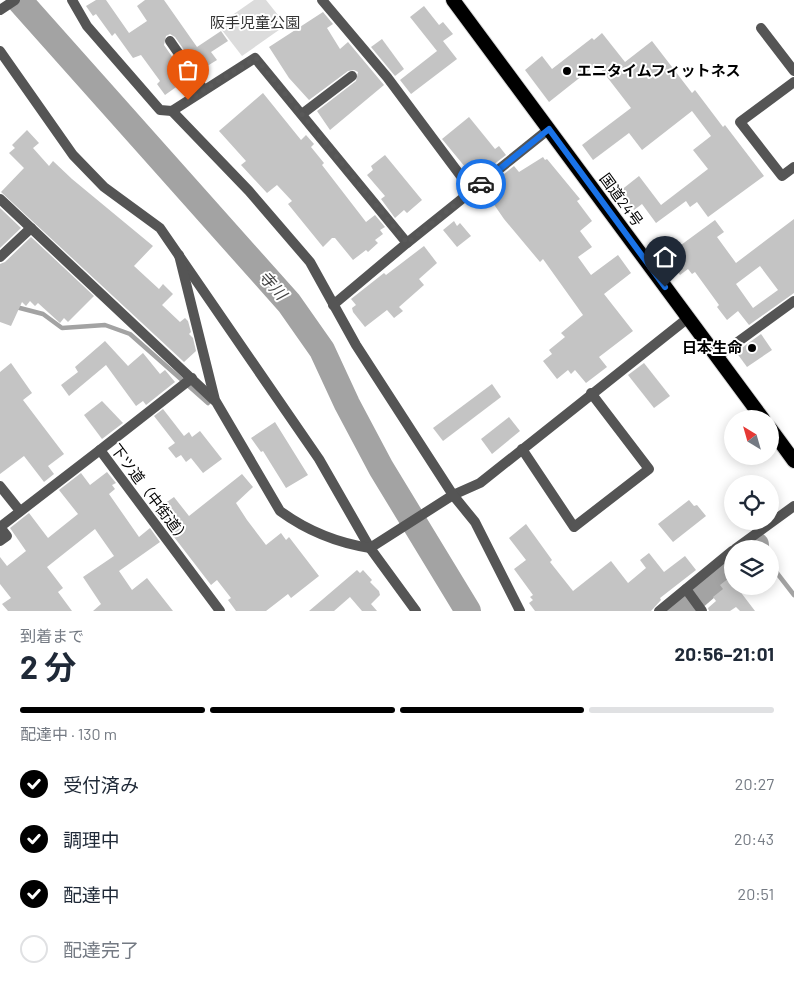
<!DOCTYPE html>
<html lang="ja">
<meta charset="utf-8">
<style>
body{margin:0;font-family:Barlow,"Noto Sans JP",sans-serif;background:#f2f2f3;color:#1f2937;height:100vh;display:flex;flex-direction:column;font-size:19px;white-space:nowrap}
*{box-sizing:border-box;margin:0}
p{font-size:16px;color:#747a83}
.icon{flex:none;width:28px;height:28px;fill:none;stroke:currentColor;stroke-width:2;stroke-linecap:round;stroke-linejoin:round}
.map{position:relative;height:611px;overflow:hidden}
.side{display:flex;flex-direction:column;background:#fff;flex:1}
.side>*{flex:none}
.needle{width:32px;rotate:323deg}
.controls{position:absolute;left:724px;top:410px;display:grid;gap:10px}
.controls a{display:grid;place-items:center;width:55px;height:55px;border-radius:50%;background:#fff;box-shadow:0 2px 12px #0003;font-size:25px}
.pin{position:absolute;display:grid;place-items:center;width:42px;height:42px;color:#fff;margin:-51px -21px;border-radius:50% 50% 50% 0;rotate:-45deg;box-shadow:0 0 5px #0007}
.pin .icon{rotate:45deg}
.courier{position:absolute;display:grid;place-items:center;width:50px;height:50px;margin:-25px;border:4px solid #1a73e8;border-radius:50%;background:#fff;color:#222;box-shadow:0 1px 6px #0007}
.summary em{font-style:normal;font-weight:700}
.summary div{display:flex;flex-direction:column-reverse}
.summary{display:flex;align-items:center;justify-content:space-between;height:85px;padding:0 20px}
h1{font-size:32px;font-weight:700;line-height:38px}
.bar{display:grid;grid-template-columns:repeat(4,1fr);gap:8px 5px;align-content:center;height:60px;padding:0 20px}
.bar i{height:6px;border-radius:4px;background:#e0e1e3}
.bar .active{background:#000}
.bar p{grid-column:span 4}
ol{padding:0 20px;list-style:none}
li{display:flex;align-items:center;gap:15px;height:55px}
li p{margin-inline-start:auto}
li .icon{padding:5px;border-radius:50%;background:#000;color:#fff;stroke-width:4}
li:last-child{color:#747a83}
li i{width:28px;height:28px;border:2px solid #e0e1e3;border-radius:50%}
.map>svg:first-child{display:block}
</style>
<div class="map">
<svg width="794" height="611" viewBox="0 0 794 611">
<rect width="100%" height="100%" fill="#fff"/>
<polygon fill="#dcdcdc" points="254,0 266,0 286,25 242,56 218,25"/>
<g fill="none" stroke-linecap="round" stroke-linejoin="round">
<g stroke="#a3a3a3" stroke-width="4.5">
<polyline points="16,307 43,314 62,328 105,325 130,334 208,403"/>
<polyline points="756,545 758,549"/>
<polyline points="770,564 794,595"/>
</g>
<g stroke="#a3a3a3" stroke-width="26">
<polyline points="19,0 289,303 322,350 347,404 381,468 468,611"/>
<polyline points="752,549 756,545"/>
<polyline points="679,611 732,565"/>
</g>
</g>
<g fill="#c4c4c4" fill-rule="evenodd">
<polygon points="96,0 106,0 129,33 147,21 137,6 145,0 164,0 197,47 221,31 228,41 211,52 217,60 199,71 175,37 170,34 166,36 164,45 191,84 182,90 179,85 165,95 157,84 160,81 141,55 133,58 115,33 112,36 96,14 93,16 86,6"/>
<polygon points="424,6 439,25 443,22 453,34 443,41 457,59 411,94 400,80 437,51 410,17"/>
<polygon points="323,12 333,24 327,28 340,49 348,42 384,85 330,130 317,111 356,81 358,72 354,70 348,71 309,100 289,78 269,47"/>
<polygon points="602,33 625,62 652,41 692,93 695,90 723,127 725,125 764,176 708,217 697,202 690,207 686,201 656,223 642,204 634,210 620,191 639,176 661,205 708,169 693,150 711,136 692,111 642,150 629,133 593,160 582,145 631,108 597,64 549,102 525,70 542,56 552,69 592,38 594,40"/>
<polygon points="382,39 404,69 395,76 371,47"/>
<polygon points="263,93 301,140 306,135 314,144 311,147 324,163 322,165 366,222 375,215 385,227 380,230 383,234 375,240 378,243 368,252 366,250 353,260 335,238 332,238 323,247 288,204 292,201 277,185 267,193 241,165 246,161 219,131"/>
<polygon points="469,117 495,149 499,146 506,155 475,179 442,139"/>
<polygon points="27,130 39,143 33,148 49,166 53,161 72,179 153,246 134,266 159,289 163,284 173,294 162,305 180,322 185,318 188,321 191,332 189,334 193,338 196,351 184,362 1,192 24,168 9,153 15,148 12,145"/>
<polygon points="385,155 422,200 407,213 404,210 395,218 381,199 385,196 367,175 373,170 371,166"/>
<polygon points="543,157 545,160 547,159 580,199 577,201 592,221 580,231 592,247 578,257 591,275 618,255 631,273 604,294 633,331 599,357 607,367 586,383 575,370 571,374 568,370 557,379 543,361 552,354 549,350 565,337 561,333 583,315 543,259 540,262 504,219 484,190 514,166 519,172"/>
<polygon points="0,208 21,228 0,248"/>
<path d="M794 219V293L749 325 738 311 727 320 717 307 719 305 695 272 692 274 688 269 680 275 666 256 715 220 724 232 717 237 736 263ZM760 266 778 290 753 308 736 284Z"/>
<polygon points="454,221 457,226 460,223 471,236 457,247 443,230"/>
<polygon points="31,237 94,296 68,322 64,318 60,323 38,303 35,306 30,301 26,306 22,302 11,326 0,322 0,264 5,262"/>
<polygon points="424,246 437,263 419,279 424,285 399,307 403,311 394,318 387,310 365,327 353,312 352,308 356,305 351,299 384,273 386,275"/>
<polygon points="761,334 772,350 747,367 736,352"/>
<polygon points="105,341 128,366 143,353 160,374 165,370 175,382 146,405 143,401 136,406 106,365 69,396 61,385 78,372 75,367"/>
<polygon points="11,363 32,393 23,400 64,454 48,466 54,474 44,482 24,456 0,474 0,372"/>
<polygon points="644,363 670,396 654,408 628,375"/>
<polygon points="492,384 501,397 443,441 433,428"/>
<polygon points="102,401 123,423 102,439 84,415"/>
<polygon points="163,409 184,436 189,432 192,437 200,431 222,459 203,473 191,458 186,462 181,455 176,458 168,448 175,443 154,416"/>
<polygon points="509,417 520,431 492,454 481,439"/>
<polygon points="275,422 308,475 286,488 263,451 261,452 251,438"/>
<polygon points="107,472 116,483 112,485 115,489 109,494 139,537 150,528 160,542 119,571 132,590 147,578 173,611 93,611 101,604 83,577 114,556 95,529 47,567 63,588 58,592 72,611 8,611 2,604 11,598 0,584 0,557 7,566 26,551 10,528 29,513 48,538 78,514 59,490 81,473 90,485"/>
<polygon points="242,474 253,487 236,503 247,520 266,545 281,533 286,540 289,537 319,576 291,598 288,594 266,611 236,611 228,600 231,598 217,580 211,585 154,511 174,497 189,516"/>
<polygon points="689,500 694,506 697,505 706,516 673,542 658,524"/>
<polygon points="526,524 552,560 550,562 573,591 611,561 628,583 646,568 640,560 649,553 664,572 685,556 696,570 660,598 661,600 651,611 535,611 529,603 533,600 530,597 533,595 514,569 526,560 509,538"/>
<polygon points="357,570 360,573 363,570 372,580 370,582 379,591 380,595 371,604 377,611 362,611 350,597 334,611 309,611"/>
<polygon points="729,578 732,586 736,586 755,611 740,611 736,607 730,611 709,611 708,608 716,601 713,597 723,589 720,585"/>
</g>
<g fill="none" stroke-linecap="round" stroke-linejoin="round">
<g stroke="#dbdbdb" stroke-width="16">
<g id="trunk">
<polyline points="453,0 763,419"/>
<polyline points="770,428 794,461"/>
</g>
</g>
<g stroke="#555" stroke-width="10">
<polyline points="72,0 87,26 160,110 172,111"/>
<polyline points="322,0 387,77 472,191"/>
<polyline points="0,10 15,0"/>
<polyline points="761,28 794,71"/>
<polyline points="170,41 204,90"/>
<polyline points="0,51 73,155 104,187 160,228 319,459 370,548 416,611"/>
<polyline points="794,82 740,122 782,176 794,167"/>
<polyline points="302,114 352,76"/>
<polyline points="0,199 214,400"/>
<path d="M179 255 215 400 280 511C306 530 338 543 370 548L453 495 480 483 688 318"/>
<polyline points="0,257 31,228"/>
<polyline points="333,305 407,243"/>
<polyline points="717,357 794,301"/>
<polyline points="522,449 574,527 649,469 591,393"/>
<polyline points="100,450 192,378"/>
<polyline points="0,486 20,511"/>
<polyline points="0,527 100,450 220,611"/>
<polyline points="0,527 7,536 0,541"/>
<polyline points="735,549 794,506"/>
<polyline points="686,589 702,611"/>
<polyline points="520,611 475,522 453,495 356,345 310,262 249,191 172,111 255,58 407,243 549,129"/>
<polyline points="659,611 732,551"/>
</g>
<use href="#trunk" stroke="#000" stroke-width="14"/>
</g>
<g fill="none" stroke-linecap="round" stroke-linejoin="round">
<polyline stroke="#595959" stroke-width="5" stroke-dasharray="0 9" points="188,100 256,58 407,243 481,184"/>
<polyline stroke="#1a73e8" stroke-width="6" points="481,184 549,129 665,287"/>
</g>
<g fill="#000" stroke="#fff" stroke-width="2">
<circle cx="567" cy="71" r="5"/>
<circle cx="752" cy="348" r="5"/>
</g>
<g text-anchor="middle" stroke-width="4" stroke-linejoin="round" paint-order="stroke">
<g font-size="15" fill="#333" stroke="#fff">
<text x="255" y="28">阪手児童公園</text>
</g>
<g font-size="15" font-weight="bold" fill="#000" stroke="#fff" text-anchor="start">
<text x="577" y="76">エニタイムフィットネス</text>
<text x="742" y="353" text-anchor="end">日本生命</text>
</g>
<g font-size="15" fill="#000" stroke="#fff">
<text transform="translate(621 200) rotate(54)" y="5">国道24号</text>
<text transform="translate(150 494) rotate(53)" y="5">下ツ道（中街道）</text>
</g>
<g font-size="16" font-style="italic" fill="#444" stroke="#fff">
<text transform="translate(273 285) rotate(48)" y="6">寺川</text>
</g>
</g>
</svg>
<div class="controls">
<a><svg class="needle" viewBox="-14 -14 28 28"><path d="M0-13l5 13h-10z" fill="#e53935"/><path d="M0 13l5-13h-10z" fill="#747a83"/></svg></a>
<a><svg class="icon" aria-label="locate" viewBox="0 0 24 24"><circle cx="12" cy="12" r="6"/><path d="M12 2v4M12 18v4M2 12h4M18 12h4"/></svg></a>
<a><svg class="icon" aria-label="layers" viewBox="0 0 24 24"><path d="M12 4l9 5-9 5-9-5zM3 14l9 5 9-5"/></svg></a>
</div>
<div class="pin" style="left:188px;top:100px;background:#ea580c"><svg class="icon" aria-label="bag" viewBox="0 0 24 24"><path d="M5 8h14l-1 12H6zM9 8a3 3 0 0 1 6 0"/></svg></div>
<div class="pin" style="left:665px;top:287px;background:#1f2937"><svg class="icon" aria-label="home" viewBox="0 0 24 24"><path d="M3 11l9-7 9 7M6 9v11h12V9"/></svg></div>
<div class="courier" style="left:481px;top:184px"><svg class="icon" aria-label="car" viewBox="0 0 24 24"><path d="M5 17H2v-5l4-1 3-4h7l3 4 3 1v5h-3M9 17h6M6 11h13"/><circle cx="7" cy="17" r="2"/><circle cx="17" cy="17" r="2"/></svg></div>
</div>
<section class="side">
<div class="summary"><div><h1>2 分</h1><p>到着まで</p></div><em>20:56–21:01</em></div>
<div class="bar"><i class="active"></i><i class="active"></i><i class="active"></i><i></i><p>配達中 · 130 m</p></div>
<ol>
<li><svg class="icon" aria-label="check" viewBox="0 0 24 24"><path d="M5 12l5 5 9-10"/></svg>受付済み<p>20:27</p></li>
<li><svg class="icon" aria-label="check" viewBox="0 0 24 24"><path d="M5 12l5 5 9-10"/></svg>調理中<p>20:43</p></li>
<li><svg class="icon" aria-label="check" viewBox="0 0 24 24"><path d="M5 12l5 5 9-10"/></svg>配達中<p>20:51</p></li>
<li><i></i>配達完了</li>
</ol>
</section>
